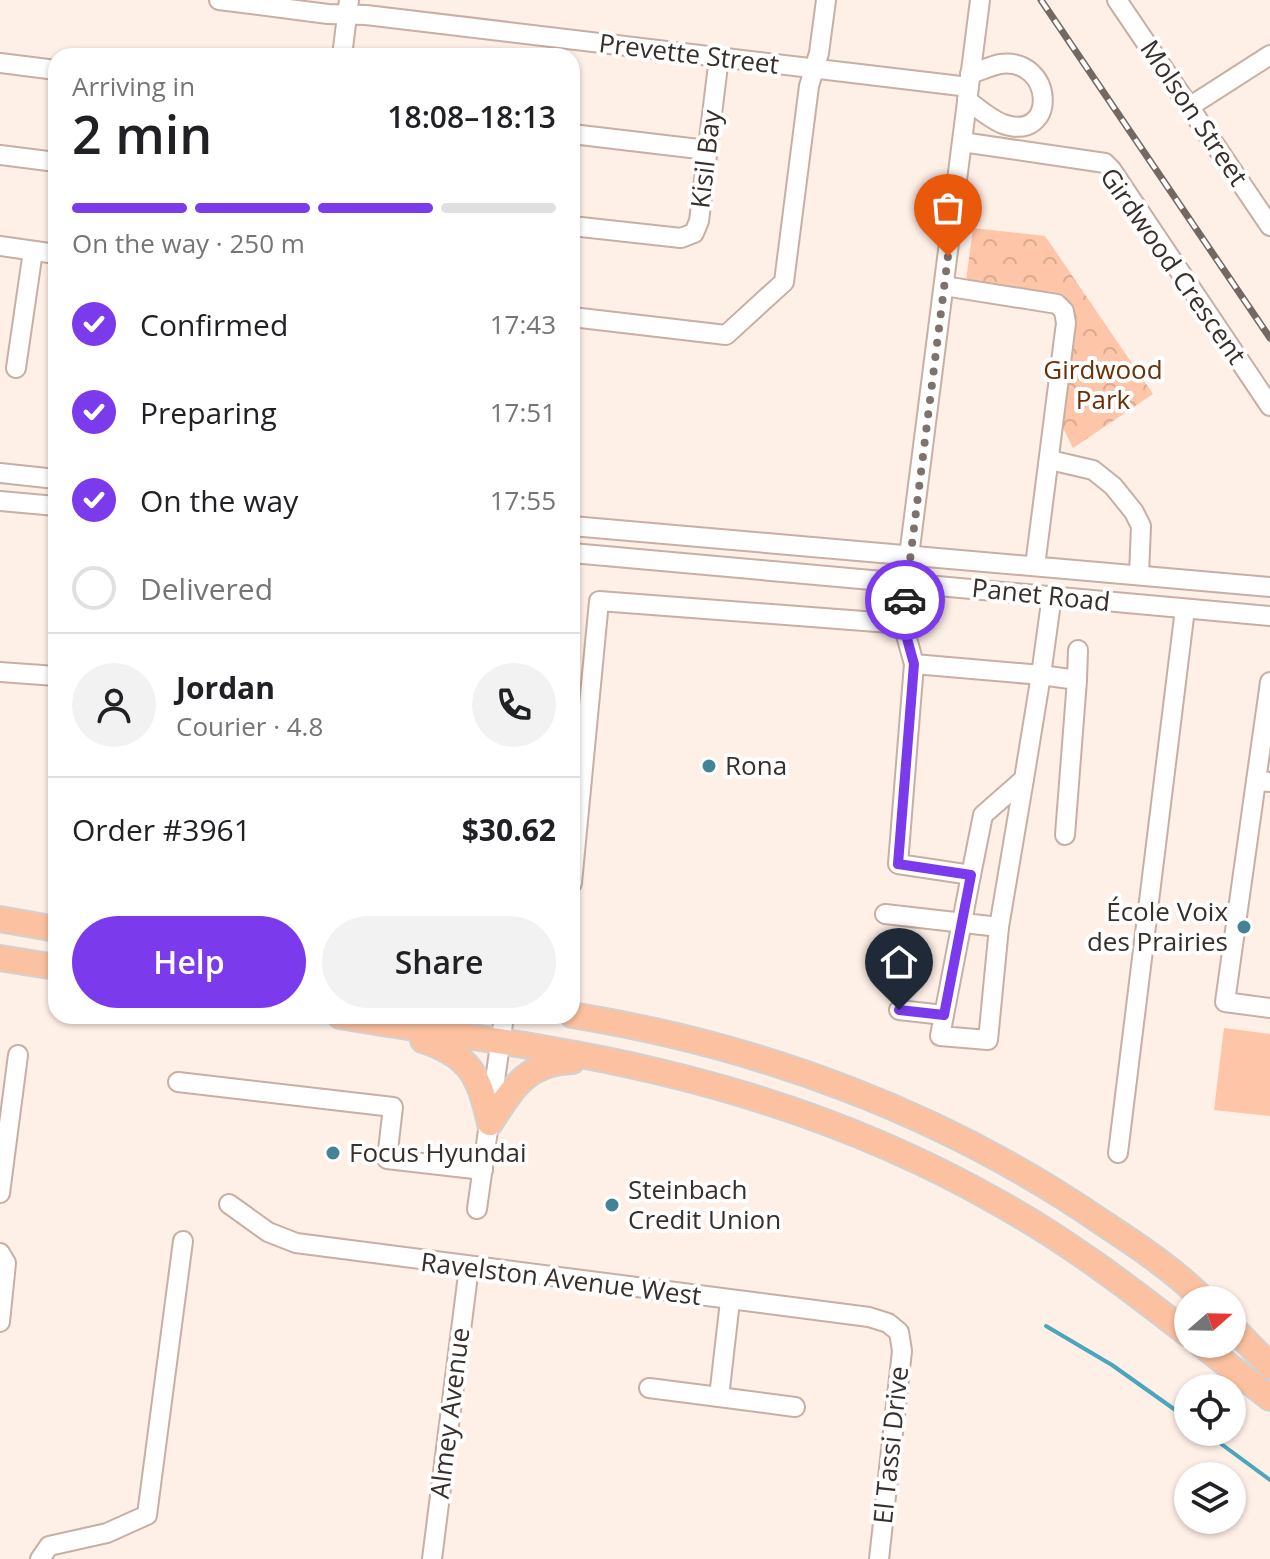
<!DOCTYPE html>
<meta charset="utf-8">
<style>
body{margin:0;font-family:"Open Sans",sans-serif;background:#f2f2f2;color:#202124;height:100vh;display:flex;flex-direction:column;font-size:30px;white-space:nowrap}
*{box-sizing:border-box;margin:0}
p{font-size:26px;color:#757577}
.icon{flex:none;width:44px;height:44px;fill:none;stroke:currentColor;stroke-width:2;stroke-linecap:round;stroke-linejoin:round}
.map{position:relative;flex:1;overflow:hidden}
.sheet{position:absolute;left:48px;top:48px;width:532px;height:976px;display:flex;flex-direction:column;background:#fff;border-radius:24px;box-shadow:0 2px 6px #0004}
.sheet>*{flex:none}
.needle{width:52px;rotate:70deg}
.buttons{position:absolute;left:1174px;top:1286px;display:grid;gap:16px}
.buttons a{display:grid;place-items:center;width:72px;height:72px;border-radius:50%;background:#fff;box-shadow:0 2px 6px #0004;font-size:40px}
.pin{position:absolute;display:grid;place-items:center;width:68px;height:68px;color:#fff;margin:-82px -34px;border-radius:50% 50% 50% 0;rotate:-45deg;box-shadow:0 0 8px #0007}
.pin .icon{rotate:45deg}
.courier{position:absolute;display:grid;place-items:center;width:80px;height:80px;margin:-40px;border:6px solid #7c3aed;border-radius:50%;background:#fff;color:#222;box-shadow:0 2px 10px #0007}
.overview em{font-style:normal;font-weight:600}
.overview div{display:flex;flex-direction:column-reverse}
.overview{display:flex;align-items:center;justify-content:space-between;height:136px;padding:0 24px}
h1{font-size:52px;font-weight:600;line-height:60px}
.bar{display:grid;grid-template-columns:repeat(4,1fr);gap:12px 8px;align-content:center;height:96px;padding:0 24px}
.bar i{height:10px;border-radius:6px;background:#e0e0e0}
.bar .current{background:#7c3aed}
.bar p{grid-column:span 4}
.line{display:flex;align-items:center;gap:20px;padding:0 24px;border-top:2px solid #e0e0e0}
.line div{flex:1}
.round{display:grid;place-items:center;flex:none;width:84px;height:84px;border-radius:42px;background:#f2f2f2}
ol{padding:0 24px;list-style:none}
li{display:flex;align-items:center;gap:24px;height:88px}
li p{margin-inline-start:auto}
li .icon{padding:8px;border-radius:50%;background:#7c3aed;color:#fff;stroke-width:4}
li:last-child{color:#757577}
li i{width:44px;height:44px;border:4px solid #e0e0e0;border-radius:50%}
.button{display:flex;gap:16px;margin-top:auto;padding:16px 24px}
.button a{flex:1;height:92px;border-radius:48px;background:#7c3aed;color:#fff;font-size:32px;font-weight:600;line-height:92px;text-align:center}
.button a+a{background:#f2f2f2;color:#202124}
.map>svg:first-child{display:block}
</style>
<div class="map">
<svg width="1270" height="1559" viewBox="0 0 1270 1559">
<defs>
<pattern id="park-crowns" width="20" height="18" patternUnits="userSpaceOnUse" patternTransform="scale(2)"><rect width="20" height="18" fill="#fec5a8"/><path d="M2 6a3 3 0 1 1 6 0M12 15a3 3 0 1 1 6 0" fill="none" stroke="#daaa91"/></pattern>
</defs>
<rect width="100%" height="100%" fill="#feefe7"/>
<polygon fill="#fec5a8" points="1224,1028 1270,1034 1270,1116 1214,1110"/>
<polygon fill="url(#park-crowns)" points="973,228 1045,236 1153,394 1073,448 1063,428 1075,320 1064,295 966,281"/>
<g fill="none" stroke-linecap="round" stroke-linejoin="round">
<g stroke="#49a6be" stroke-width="4">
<polyline points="1046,1326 1112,1365 1188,1419"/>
<polyline points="1205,1432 1270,1480"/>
</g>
<g stroke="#c7afa3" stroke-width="22">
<g id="minor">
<polyline points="219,0 328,14 366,15 969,87"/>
<polyline points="1117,0 1270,226"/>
<polyline points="342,56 349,0"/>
<polyline points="0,63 56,70"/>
<path d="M967 100C978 108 990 119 1003 124 1058 143 1055 57 1000 64 991 66 980 71 970 74"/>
<polyline points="1189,107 1270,55"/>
<polyline points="572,134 707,150"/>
<polyline points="962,142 1105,163 1111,169 1270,406"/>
<polyline points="0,155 56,162"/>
<polyline points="572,226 681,238 694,233 699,221 719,57"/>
<polyline points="0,246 56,254"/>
<polyline points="944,286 1057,304 1064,311 1066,323 1035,566"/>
<polyline points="572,317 726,335 784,282 809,86 819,53 826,0"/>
<polyline points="16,368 33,251"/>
<polyline points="1050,460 1093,470 1113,486 1134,512 1141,526 1139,575"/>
<polyline points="0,473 56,479"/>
<polyline points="0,501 56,506"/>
<polyline points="572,526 1270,587"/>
<polyline points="572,553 1270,616"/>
<polyline points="903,624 914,664 1041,675 1052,595"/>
<polyline points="914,664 898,864 971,875 983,815 1024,779 1041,675 1077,680 1078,650"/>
<polyline points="0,672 56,676"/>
<polyline points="1270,682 1256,781 1270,782"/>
<polyline points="1256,781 1225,1002 1270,1008"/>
<polyline points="1065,835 1077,680"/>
<polyline points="971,875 940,1036 988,1040 999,927 1024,779"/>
<polyline points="572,883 599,601 903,624 909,556 980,0"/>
<polyline points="885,914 999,927"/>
<polyline points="899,1010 944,1015"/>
<polyline points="178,1082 393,1107 387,1159 483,1170"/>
<polyline points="1118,1153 1185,609"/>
<polyline points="0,1193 18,1055"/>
<polyline points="229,1204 268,1232 296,1243 869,1317 888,1323 899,1332 902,1351 879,1559"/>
<polyline points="477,1209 504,1016"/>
<polyline points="0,1253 6,1263 0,1322"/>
<polyline points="730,1301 719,1397 795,1407"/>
<polyline points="649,1388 719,1397"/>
<polyline points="40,1559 49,1546 107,1533 147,1515 183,1241"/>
<polyline points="432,1559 469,1267"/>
</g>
</g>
<g stroke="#d3d1d0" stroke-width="28">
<g id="major">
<polyline points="0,919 56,929"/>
<polyline points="0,958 56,967"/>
<path d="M572 1015C762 1046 945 1114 1103 1223 1138 1246 1174 1270 1204 1300"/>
<path d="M340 1016C445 1034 552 1046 656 1071 775 1099 892 1142 999 1203 1066 1240 1128 1287 1188 1334"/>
<path d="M423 1040C471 1056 479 1076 490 1123"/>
<path d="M490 1123C513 1088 526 1063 572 1061"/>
<polyline points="1232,1327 1270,1366"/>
<polyline points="1201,1344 1270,1398"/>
</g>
</g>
<use href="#minor" stroke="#fff" stroke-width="18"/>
<use href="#major" stroke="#fcc1a0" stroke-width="24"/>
<g stroke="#746863" stroke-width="7">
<polyline id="rail" points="1041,0 1270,338"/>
</g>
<use href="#rail" stroke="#fff" stroke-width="4" stroke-dasharray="12" stroke-linecap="butt"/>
</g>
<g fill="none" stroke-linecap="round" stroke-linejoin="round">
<polyline stroke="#7d726c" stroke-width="8" stroke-dasharray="0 14.4" points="905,600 948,256"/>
<polyline stroke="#7c3aed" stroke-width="10" points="899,1010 944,1015 971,875 898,864 914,664 903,624 905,600"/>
</g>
<g fill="#428495" stroke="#fff" stroke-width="3">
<circle cx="709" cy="766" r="8"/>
<circle cx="1244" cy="927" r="8"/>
<circle cx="333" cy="1153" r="8"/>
<circle cx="612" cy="1205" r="8"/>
</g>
<g text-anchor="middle" stroke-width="8" stroke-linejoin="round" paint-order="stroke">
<g font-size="26" fill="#382e2a" stroke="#fff">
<text transform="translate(689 54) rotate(7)" y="9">Prevette Street</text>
<text transform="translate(1194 113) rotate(56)" y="9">Molson Street</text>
<text transform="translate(706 159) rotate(-83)" y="9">Kisil Bay</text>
<text transform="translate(1173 266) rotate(55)" y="9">Girdwood Crescent</text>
<text transform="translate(1041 595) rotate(6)" y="9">Panet Road</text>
<text transform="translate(561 1279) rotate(7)" y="9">Ravelston Avenue West</text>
<text transform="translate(450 1413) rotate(-83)" y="9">Almey Avenue</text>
<text transform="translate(891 1445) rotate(-84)" y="9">El Tassi Drive</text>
</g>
<g font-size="26" fill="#6b2f05" stroke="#fff">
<text x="1103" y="379">Girdwood<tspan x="1103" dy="30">Park</tspan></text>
</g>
<g font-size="26" fill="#382e2a" stroke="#fff" text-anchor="start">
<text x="725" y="775">Rona</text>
<text x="1228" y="921" text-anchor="end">École Voix<tspan x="1228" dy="30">des Prairies</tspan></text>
<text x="349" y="1162">Focus Hyundai</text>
<text x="628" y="1199">Steinbach<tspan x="628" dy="30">Credit Union</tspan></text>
</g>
</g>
</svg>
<div class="buttons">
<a><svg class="needle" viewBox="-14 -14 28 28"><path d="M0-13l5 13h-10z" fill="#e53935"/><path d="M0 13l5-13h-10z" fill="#757577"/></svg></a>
<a><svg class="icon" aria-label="locate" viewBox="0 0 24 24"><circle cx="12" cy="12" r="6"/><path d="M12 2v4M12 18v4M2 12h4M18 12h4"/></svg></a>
<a><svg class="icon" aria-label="layers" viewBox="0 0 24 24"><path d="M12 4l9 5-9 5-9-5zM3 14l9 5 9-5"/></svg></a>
</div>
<div class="pin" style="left:948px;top:256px;background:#ea580c"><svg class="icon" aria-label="bag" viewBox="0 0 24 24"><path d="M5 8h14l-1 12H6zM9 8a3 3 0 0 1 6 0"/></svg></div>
<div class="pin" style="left:899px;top:1010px;background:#1f2937"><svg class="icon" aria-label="home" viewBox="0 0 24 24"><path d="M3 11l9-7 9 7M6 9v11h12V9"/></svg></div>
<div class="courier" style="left:905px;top:600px"><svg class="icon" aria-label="car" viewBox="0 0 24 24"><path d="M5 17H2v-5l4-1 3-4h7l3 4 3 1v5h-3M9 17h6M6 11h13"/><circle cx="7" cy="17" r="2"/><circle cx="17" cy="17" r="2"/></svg></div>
<section class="sheet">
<div class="overview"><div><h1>2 min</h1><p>Arriving in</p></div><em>18:08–18:13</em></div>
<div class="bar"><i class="current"></i><i class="current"></i><i class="current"></i><i></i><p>On the way · 250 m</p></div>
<ol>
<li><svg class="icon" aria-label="check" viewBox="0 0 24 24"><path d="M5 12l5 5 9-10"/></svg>Confirmed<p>17:43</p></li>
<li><svg class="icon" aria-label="check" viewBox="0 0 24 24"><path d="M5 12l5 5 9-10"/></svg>Preparing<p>17:51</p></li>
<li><svg class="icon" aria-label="check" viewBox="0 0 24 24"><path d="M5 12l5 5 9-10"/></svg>On the way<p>17:55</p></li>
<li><i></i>Delivered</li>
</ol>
<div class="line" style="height:144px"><a class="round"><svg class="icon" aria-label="person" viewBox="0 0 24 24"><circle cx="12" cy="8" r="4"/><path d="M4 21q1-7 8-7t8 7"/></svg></a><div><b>Jordan</b><p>Courier · 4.8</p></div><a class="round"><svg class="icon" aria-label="phone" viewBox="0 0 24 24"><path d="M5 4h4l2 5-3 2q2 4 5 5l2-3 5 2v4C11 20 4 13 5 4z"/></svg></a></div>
<div class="line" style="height:104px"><div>Order #3961</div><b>$30.62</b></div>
<div class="button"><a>Help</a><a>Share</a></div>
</section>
</div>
